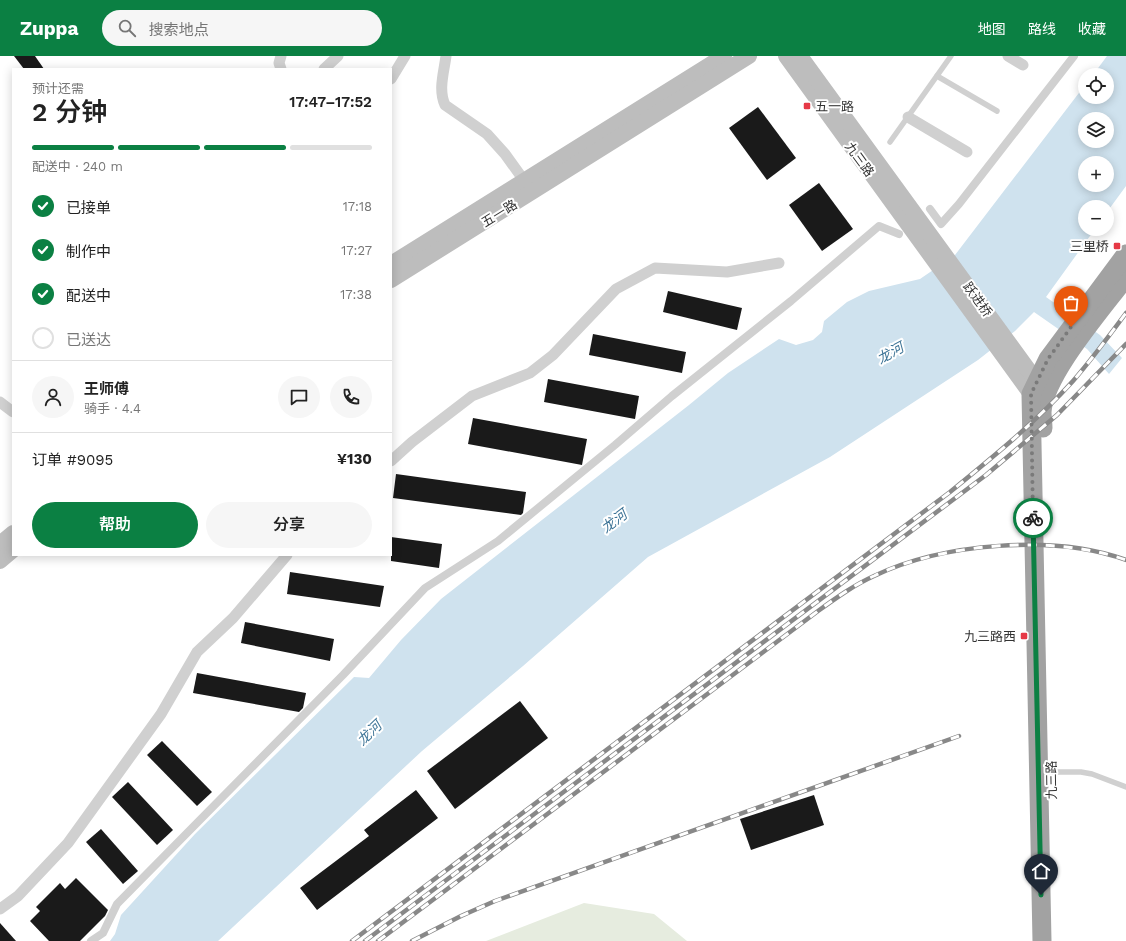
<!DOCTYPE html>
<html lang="zh">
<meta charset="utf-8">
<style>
body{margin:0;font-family:"Work Sans","Noto Sans SC",sans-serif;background:#f6f6f6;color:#222;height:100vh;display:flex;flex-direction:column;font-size:15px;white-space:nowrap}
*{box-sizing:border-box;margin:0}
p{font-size:13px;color:#767676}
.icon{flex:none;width:22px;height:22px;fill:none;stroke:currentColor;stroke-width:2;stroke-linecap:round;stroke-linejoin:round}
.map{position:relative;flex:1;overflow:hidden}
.sheet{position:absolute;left:12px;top:12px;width:380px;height:488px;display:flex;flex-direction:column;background:#fff;border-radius:0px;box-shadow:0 2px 10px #0003}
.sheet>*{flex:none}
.fabs{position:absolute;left:1078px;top:12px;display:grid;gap:8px}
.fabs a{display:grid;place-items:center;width:36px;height:36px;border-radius:50%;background:#fff;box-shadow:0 2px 10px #0003;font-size:20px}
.pin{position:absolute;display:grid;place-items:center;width:34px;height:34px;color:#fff;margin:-41px -17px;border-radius:50% 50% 50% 0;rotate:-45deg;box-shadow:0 0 4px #0007}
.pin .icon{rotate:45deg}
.courier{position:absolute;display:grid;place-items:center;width:40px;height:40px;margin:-20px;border:3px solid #0b8043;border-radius:50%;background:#fff;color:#222;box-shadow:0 1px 5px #0007}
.head em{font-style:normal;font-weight:600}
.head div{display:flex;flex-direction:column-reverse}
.head{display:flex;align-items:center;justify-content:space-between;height:68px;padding:0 20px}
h1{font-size:26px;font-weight:600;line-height:30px}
.bar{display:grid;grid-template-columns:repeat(4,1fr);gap:6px 4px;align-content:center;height:48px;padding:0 20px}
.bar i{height:5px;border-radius:3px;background:#e0e0e0}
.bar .active{background:#0b8043}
.bar p{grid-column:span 4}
.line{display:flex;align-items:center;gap:10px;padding:0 20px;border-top:1px solid #e0e0e0}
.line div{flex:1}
.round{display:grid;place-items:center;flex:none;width:42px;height:42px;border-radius:21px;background:#f6f6f6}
ol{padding:0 20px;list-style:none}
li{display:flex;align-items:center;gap:12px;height:44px}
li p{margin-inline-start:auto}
li .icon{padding:4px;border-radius:50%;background:#0b8043;color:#fff;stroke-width:4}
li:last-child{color:#767676}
li i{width:22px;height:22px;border:2px solid #e0e0e0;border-radius:50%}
.cta{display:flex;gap:8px;margin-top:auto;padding:8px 20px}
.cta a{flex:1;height:46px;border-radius:24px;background:#0b8043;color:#fff;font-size:16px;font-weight:600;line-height:46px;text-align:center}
.cta a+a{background:#f6f6f6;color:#222}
header{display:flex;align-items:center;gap:24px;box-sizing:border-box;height:56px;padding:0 20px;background:#0b8043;color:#fff}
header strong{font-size:19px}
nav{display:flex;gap:22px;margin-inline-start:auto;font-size:14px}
.search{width:280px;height:36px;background:#f6f6f6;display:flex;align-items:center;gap:10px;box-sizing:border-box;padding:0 14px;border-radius:22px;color:#767676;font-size:15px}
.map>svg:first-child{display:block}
</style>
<header>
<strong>Zuppa</strong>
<div class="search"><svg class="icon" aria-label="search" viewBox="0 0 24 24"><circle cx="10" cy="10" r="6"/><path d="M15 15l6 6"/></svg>搜索地点</div>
<nav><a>地图</a><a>路线</a><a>收藏</a></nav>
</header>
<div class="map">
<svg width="1126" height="885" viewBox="0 0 1126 885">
<rect width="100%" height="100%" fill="#fff"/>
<polygon fill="#e6ecdf" points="584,847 654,858 687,885 486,885"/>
<path fill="#cfe2ee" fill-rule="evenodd" d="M1107 0H1126V130L1107 156V151H1085V173H1095L1046 241 1100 279 1122 302 1109 318 1087 293 1034 256 1015 275 978 304 830 401 648 501 523 610 422 695 218 885H110L115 878 121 859 195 778 354 621 369 622 401 584 441 543 689 349 728 317 779 283 796 289 813 284 822 276 824 265 847 246 869 235 920 223 955 199 1085 29V41H1107V19H1093ZM1085 63H1107V85H1085ZM1085 107H1107V129H1085Z"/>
<g fill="#1a1a1a">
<polygon points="14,0 35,0 44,13 24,13"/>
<polygon points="758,51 796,102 767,124 729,72"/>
<polygon points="819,127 853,173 822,195 789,149"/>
<polygon points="668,235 742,252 737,274 663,256"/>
<polygon points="593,278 686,296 682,317 589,299"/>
<polygon points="548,323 639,340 635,363 544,346"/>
<polygon points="473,362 587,383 582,409 468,388"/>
<polygon points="396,418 526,436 523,457 521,459 393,442"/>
<polygon points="391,481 442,488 439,512 391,505"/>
<polygon points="290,516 384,530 380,551 287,538"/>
<polygon points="245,566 334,583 330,605 241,587"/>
<polygon points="197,617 306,637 303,652 299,656 193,637"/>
<polygon points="520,645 548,682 455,753 427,715"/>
<polygon points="162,685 212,736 197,750 147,699"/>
<polygon points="128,726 173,774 157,789 112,741"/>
<polygon points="416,734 438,762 317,854 300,832 369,780 364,774"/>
<polygon points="814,739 824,769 751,794 740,763"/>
<polygon points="101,773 138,815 123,828 86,786"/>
<polygon points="76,822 108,854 105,860 80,885 49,885 30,865 40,855 36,851 60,827 65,833"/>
<polygon points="0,867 16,885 0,885"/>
</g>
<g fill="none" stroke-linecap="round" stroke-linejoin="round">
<g stroke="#d0d0d0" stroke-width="5.5">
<polyline points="937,20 997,55"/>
<polyline points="890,86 951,0"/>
<polyline points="1041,716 1081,716 1092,718 1126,731"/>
</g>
<g stroke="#d0d0d0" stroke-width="8">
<polyline points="930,153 941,168 959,148 1074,0"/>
<polyline points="91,885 103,877 117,848 343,619 425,532 498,485 615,389 672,340 791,245 879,170 899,178"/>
</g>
<g stroke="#d0d0d0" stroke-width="11">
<polyline points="281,0 279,7 281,13"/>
<path d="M446 0C444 16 438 34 445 49L487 78 505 98 528 130"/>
<polyline points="1008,0 1023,9"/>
<polyline points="324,13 338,0"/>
<polyline points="391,23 405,0"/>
<polyline points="908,61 967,96"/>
<polyline points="0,346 13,356"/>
<polyline points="391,405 412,386 472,340 530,317 553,299 616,233 655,212 727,216 779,207"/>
<polyline points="0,853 18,840 68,787 161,658 197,596 233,562 287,499"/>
</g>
<g stroke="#bdbdbd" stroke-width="16">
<polyline points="786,0 1031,338"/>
<polyline points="800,0 1043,334"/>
<polyline points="391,208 724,0"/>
<polyline points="391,224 749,0"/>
<polyline points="0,488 13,477"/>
<polyline points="0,505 13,494"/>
</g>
<g stroke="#a2a2a2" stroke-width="19">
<path d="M1043 372C1043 367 1042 361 1042 356 1044 319 1103 252 1126 221"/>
<polyline points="1042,885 1031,338 1048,303 1126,198"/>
</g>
<g stroke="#888" stroke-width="4.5">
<g id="rail">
<path d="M352 885 950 436C993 401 1036 366 1073 325 1092 303 1109 280 1126 257"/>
<polyline points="365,885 986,419 1057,359 1126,288"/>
<path d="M378 885 818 555C836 542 854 529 874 520 943 487 1054 478 1126 504"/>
<polyline points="412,885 461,860 495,845 959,680"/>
</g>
</g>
<use href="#rail" stroke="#fff" stroke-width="3" stroke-dasharray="9" stroke-linecap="butt"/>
</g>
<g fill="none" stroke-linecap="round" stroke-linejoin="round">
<polyline stroke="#7a7a7a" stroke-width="4" stroke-dasharray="0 7.2" points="1033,462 1031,338 1048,303 1071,271"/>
<polyline stroke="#0b8043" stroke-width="5" points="1033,462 1041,839"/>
</g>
<g fill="#e63946" stroke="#fff" stroke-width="1.5">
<rect x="803" y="46" width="8" height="8" rx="2"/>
<rect x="1113" y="186" width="8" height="8" rx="2"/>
<rect x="1020" y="576" width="8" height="8" rx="2"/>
</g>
<g text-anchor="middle" stroke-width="4" stroke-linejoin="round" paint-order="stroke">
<g font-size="13" fill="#333" stroke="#fff" text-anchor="end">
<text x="815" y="55" text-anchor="start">五一路</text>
<text x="1109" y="195">三里桥</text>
<text x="1016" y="585">九三路西</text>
</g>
<g font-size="13" fill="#333" stroke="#fff">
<text transform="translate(860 103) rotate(54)" y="5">九三路</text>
<text transform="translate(499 157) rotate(-32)" y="5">五一路</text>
<text transform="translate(978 243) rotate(54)" y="5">跃进桥</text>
<text transform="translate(1051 724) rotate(-91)" y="5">九三路</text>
</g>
<g font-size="14" font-style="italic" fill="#3f7597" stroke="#fff">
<text transform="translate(890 297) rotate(-29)" y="5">龙河</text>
<text transform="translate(614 465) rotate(-37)" y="5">龙河</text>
<text transform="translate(369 677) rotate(-44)" y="5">龙河</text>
</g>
</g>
</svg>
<div class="fabs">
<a><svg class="icon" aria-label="locate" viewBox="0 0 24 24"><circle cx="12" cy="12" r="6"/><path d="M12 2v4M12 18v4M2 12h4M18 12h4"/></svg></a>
<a><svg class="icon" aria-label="layers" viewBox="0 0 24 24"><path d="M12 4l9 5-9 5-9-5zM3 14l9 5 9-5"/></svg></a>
<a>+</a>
<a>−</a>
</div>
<div class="pin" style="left:1071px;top:271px;background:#ea580c"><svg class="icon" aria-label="bag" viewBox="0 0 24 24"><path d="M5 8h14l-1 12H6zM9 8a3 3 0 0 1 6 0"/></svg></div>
<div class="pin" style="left:1041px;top:839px;background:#1f2937"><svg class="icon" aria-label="home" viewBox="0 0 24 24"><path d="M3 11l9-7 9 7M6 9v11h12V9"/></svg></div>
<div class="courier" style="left:1033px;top:462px"><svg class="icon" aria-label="bike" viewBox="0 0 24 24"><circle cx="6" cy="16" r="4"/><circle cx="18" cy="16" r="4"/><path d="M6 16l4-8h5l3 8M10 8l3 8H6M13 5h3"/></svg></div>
<section class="sheet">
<div class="head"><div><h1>2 分钟</h1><p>预计还需</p></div><em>17:47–17:52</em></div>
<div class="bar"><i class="active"></i><i class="active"></i><i class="active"></i><i></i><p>配送中 · 240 m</p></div>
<ol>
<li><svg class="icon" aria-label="check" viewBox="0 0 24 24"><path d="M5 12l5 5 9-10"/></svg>已接单<p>17:18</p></li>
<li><svg class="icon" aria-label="check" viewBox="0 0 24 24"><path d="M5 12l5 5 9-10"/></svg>制作中<p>17:27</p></li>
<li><svg class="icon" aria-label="check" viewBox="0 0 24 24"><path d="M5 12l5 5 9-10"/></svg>配送中<p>17:38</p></li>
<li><i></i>已送达</li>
</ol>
<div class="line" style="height:72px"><a class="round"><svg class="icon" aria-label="person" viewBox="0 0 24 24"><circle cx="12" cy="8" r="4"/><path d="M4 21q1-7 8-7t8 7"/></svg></a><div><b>王师傅</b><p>骑手 · 4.4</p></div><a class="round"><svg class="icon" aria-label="chat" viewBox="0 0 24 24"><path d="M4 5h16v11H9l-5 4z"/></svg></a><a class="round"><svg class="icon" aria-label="phone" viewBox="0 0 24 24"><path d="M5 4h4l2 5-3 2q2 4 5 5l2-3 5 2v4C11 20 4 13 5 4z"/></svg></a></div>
<div class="line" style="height:52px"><div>订单 #9095</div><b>¥130</b></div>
<div class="cta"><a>帮助</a><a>分享</a></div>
</section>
</div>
